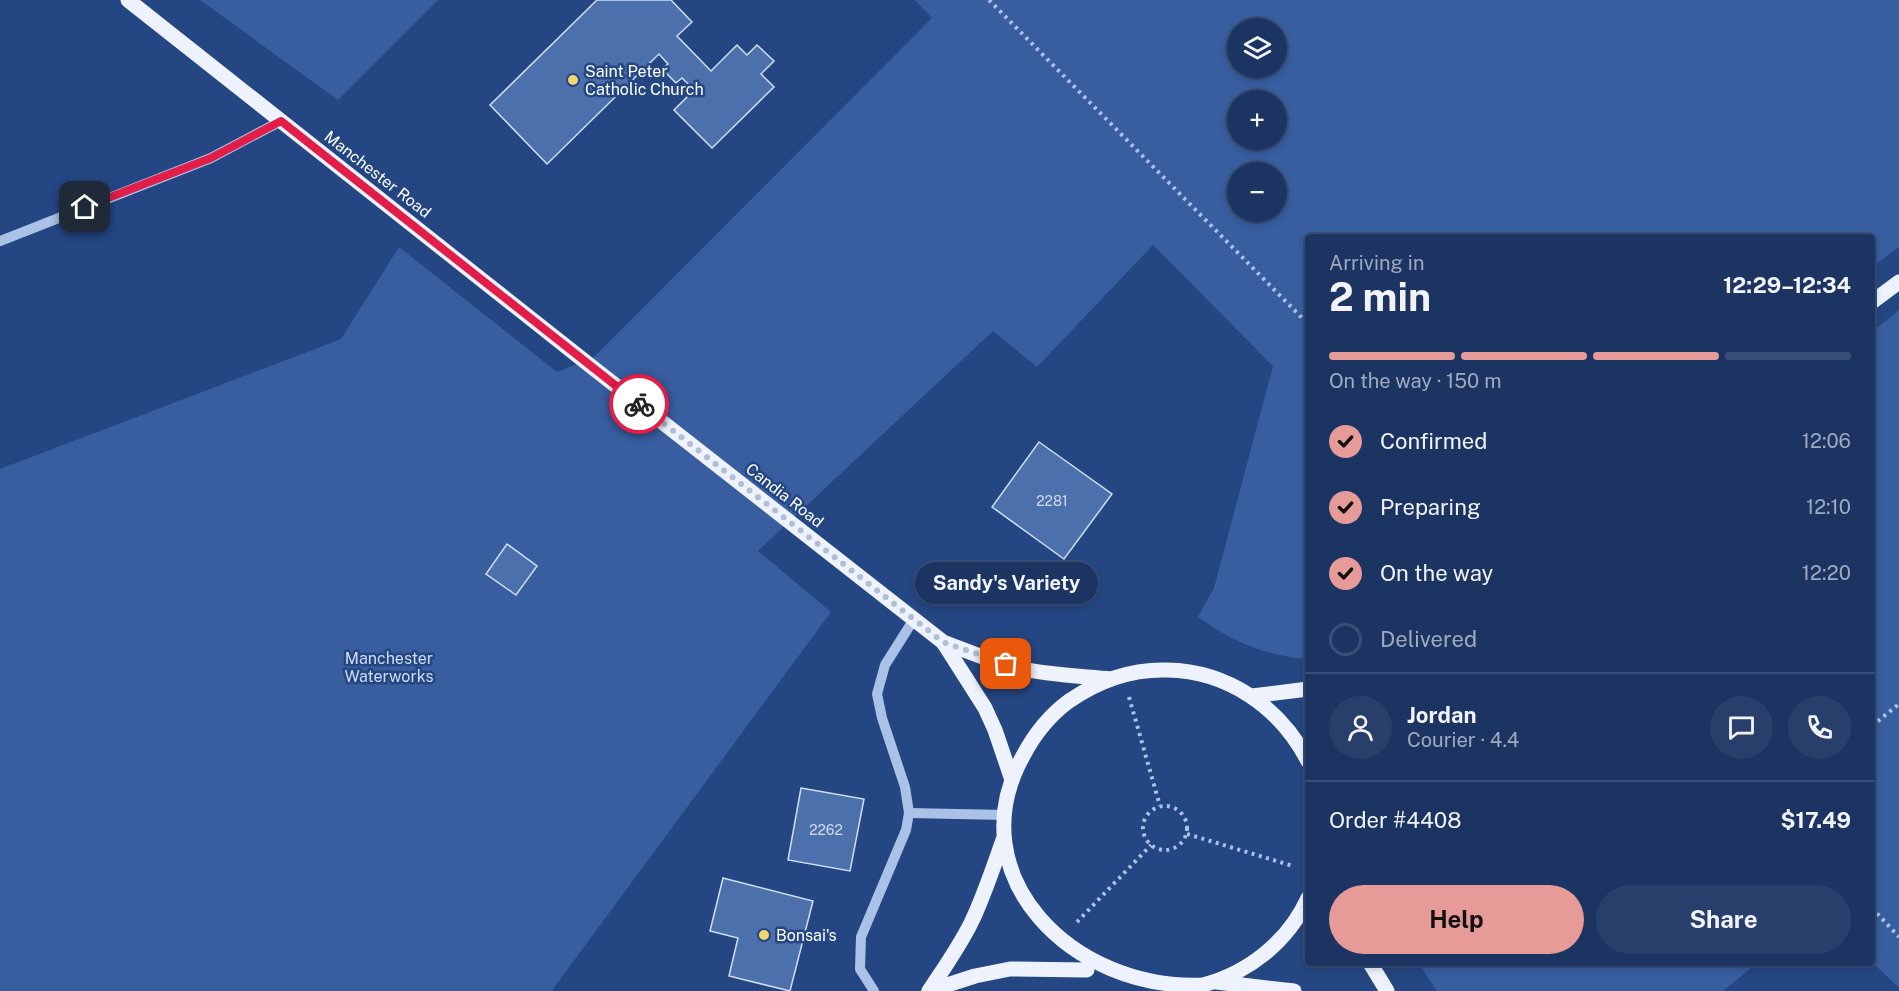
<!DOCTYPE html>
<meta charset="utf-8">
<style>
body{margin:0;font-family:"Public Sans",sans-serif;background:#283f6b;color:#f1f3f6;height:100vh;display:flex;flex-direction:column;font-size:22px;white-space:nowrap}
*{box-sizing:border-box;margin:0}
p{font-size:20px;color:#a0aabe}
.icon{flex:none;width:33px;height:33px;fill:none;stroke:currentColor;stroke-width:2;stroke-linecap:round;stroke-linejoin:round}
.map{position:relative;flex:1;overflow:hidden}
.side{position:absolute;left:1305px;top:234px;width:570px;height:732px;display:flex;flex-direction:column;background:#1b3462;border-radius:6px;box-shadow:0 3px 9px #0003,0 0 0 2px #394f77}
.side>*{flex:none}
.controls{position:absolute;left:1227px;top:18px;display:grid;gap:12px}
.controls a{display:grid;place-items:center;width:60px;height:60px;border-radius:50%;background:#1b3462;box-shadow:0 3px 9px #0003,0 0 0 2px #394f77;font-size:30px}
.pin{position:absolute;display:grid;place-items:center;width:51px;height:51px;color:#fff;margin:-26px;border-radius:12px;box-shadow:0 3px 9px #0006}
.courier{position:absolute;display:grid;place-items:center;width:60px;height:60px;margin:-30px;border:4px solid #e11d48;border-radius:50%;background:#fff;color:#222;box-shadow:0 2px 8px #0007}
.bubble{position:absolute;height:42px;border-radius:21px;background:#1b3462;box-shadow:0 3px 9px #0003,0 0 0 2px #394f77;font-size:20px;font-weight:700;line-height:42px;text-align:center}
.overview em{font-style:normal;font-weight:700}
.overview div{display:flex;flex-direction:column-reverse}
.overview{display:flex;align-items:center;justify-content:space-between;height:102px;padding:0 24px}
h1{font-size:39px;font-weight:700;line-height:45px}
.bar{display:grid;grid-template-columns:repeat(4,1fr);gap:9px 6px;align-content:center;height:72px;padding:0 24px}
.bar i{height:8px;border-radius:4px;background:#394f77}
.bar .selected{background:#e69b98}
.bar p{grid-column:span 4}
.line{display:flex;align-items:center;gap:15px;padding:0 24px;border-top:2px solid #394f77}
.line div{flex:1}
.round{display:grid;place-items:center;flex:none;width:63px;height:63px;border-radius:32px;background:#283f6b}
ol{padding:0 24px;list-style:none}
li{display:flex;align-items:center;gap:18px;height:66px}
li p{margin-inline-start:auto}
li .icon{padding:6px;border-radius:50%;background:#e69b98;color:#111;stroke-width:4}
li:last-child{color:#a0aabe}
li i{width:33px;height:33px;border:3px solid #394f77;border-radius:50%}
.cta{display:flex;gap:12px;margin-top:auto;padding:12px 24px}
.cta a{flex:1;height:69px;border-radius:36px;background:#e69b98;color:#111;font-size:24px;font-weight:700;line-height:69px;text-align:center}
.cta a+a{background:#283f6b;color:#f1f3f6}
.map>svg:first-child{display:block}
</style>
<div class="map">
<svg width="1899" height="991" viewBox="0 0 1899 991">
<rect width="100%" height="100%" fill="#244682"/>
<g fill="#385ea0" fill-rule="evenodd">
<polygon points="200,0 438,0 338,100"/>
<path d="M915 0H1899V247L1872 267V237H1308V657C1298 660 1290 657 1280 655 1249 649 1224 635 1198 617L1214 588 1273 366 1153 245 1037 367 993 331 758 551 831 612 553 989 554 991H0V469L341 339 399 247 557 372 594 357 932 18ZM1238 28H1276V68H1238ZM1238 100H1276V140H1238ZM1238 172H1276V212H1238Z"/>
<polygon points="1899,310 1899,988 1872,962 1872,332"/>
<polygon points="1418,963 1757,963 1723,991 1437,991"/>
</g>
<g fill="#4c70ab" stroke="#cfdef6" stroke-width="1.5">
<polygon points="597,0 671,0 692,22 677,36 711,71 737,45 747,55 757,45 774,61 761,74 774,87 712,148 674,110 694,90 682,78 676,83 662,69 668,64 659,54 547,164 490,105"/>
<polygon points="1039,442 1112,494 1064,559 992,507"/>
<polygon points="507,544 537,566 516,595 486,574"/>
<polygon points="801,788 864,799 850,871 788,860"/>
<polygon points="723,878 813,901 790,991 729,976 738,938 710,931"/>
</g>
<g fill="none" stroke-linecap="round" stroke-linejoin="round">
<g stroke="#abc2e7" stroke-width="4" stroke-dasharray="3 4.5" stroke-linecap="butt">
<polyline points="989,0 1308,324"/>
<polyline points="1129,697 1160,806"/>
<polyline points="1872,726 1899,704"/>
<circle cx="1165" cy="828" r="22"/>
<polyline points="1187,834 1293,866"/>
<polyline points="1872,908 1899,937"/>
<polyline points="1077,922 1151,845"/>
</g>
<g stroke="#abc2e7" stroke-width="10">
<polyline points="0,241 211,158 281,121"/>
<polyline points="909,813 1005,815"/>
<polyline points="874,991 860,969 861,937 906,830 909,813 905,787 882,718 877,694 885,665 914,619"/>
</g>
<g stroke="#edf2fd" stroke-width="15">
<path d="M128 0 592 367 943 642C968 651 992 662 1018 668 1048 675 1080 676 1111 679"/>
<polyline points="1872,302 1899,282"/>
<polyline points="943,642 985,708 995,730 1012,780"/>
<polyline points="1252,696 1308,689"/>
<path d="M1308 761C1280 707 1228 671 1167 670 1132 669 1098 681 1069 701 1050 715 1034 735 1023 756 957 875 1072 991 1203 985 1248 973 1288 942 1308 898"/>
<polyline points="1370,963 1387,991"/>
<polyline points="1216,982 1294,991"/>
<path d="M929 991C944 968 959 947 971 923 984 896 993 868 1003 840"/>
<polyline points="929,991 975,976 1010,969 1087,970"/>
</g>
</g>
<g fill="none" stroke-linecap="round" stroke-linejoin="round">
<polyline stroke="#b2bed3" stroke-width="6" stroke-dasharray="0 10.8" points="639,404 943,642 1006,664"/>
<polyline stroke="#e11d48" stroke-width="8" points="85,207 211,158 281,121 639,404"/>
</g>
<g fill="#f2d66f" stroke="#244682" stroke-width="2">
<circle cx="573" cy="80" r="6"/>
<circle cx="764" cy="935" r="6"/>
</g>
<g text-anchor="middle" stroke-width="5" stroke-linejoin="round" paint-order="stroke">
<g font-size="14" fill="#d2dbea">
<text x="1052" y="506">2281</text>
<text x="826" y="835">2262</text>
</g>
<g font-size="16" fill="#fff" stroke="#244682" text-anchor="start">
<text x="585" y="77">Saint Peter<tspan x="585" dy="18">Catholic Church</tspan></text>
<text x="776" y="941">Bonsai's</text>
</g>
<g font-size="16" fill="#fff" stroke="#244682">
<text transform="translate(378 174) rotate(38)" y="6">Manchester Road</text>
<text transform="translate(785 495) rotate(38)" y="6">Candia Road</text>
</g>
<g font-size="16" fill="#cfdef6" stroke="#244682">
<text x="389" y="664">Manchester<tspan x="389" dy="18">Waterworks</tspan></text>
</g>
</g>
</svg>
<div class="controls">
<a><svg class="icon" aria-label="layers" viewBox="0 0 24 24"><path d="M12 4l9 5-9 5-9-5zM3 14l9 5 9-5"/></svg></a>
<a>+</a>
<a>−</a>
</div>
<div class="pin" style="left:1006px;top:664px;background:#ea580c"><svg class="icon" aria-label="bag" viewBox="0 0 24 24"><path d="M5 8h14l-1 12H6zM9 8a3 3 0 0 1 6 0"/></svg></div>
<div class="pin" style="left:85px;top:207px;background:#1f2937"><svg class="icon" aria-label="home" viewBox="0 0 24 24"><path d="M3 11l9-7 9 7M6 9v11h12V9"/></svg></div>
<div class="courier" style="left:639px;top:404px"><svg class="icon" aria-label="bike" viewBox="0 0 24 24"><circle cx="6" cy="16" r="4"/><circle cx="18" cy="16" r="4"/><path d="M6 16l4-8h5l3 8M10 8l3 8H6M13 5h3"/></svg></div>
<div class="bubble" style="left:915px;top:562px;width:183px">Sandy's Variety</div>
<section class="side">
<div class="overview"><div><h1>2 min</h1><p>Arriving in</p></div><em>12:29–12:34</em></div>
<div class="bar"><i class="selected"></i><i class="selected"></i><i class="selected"></i><i></i><p>On the way · 150 m</p></div>
<ol>
<li><svg class="icon" aria-label="check" viewBox="0 0 24 24"><path d="M5 12l5 5 9-10"/></svg>Confirmed<p>12:06</p></li>
<li><svg class="icon" aria-label="check" viewBox="0 0 24 24"><path d="M5 12l5 5 9-10"/></svg>Preparing<p>12:10</p></li>
<li><svg class="icon" aria-label="check" viewBox="0 0 24 24"><path d="M5 12l5 5 9-10"/></svg>On the way<p>12:20</p></li>
<li><i></i>Delivered</li>
</ol>
<div class="line" style="height:108px"><a class="round"><svg class="icon" aria-label="person" viewBox="0 0 24 24"><circle cx="12" cy="8" r="4"/><path d="M4 21q1-7 8-7t8 7"/></svg></a><div><b>Jordan</b><p>Courier · 4.4</p></div><a class="round"><svg class="icon" aria-label="chat" viewBox="0 0 24 24"><path d="M4 5h16v11H9l-5 4z"/></svg></a><a class="round"><svg class="icon" aria-label="phone" viewBox="0 0 24 24"><path d="M5 4h4l2 5-3 2q2 4 5 5l2-3 5 2v4C11 20 4 13 5 4z"/></svg></a></div>
<div class="line" style="height:78px"><div>Order #4408</div><b>$17.49</b></div>
<div class="cta"><a>Help</a><a>Share</a></div>
</section>
</div>
